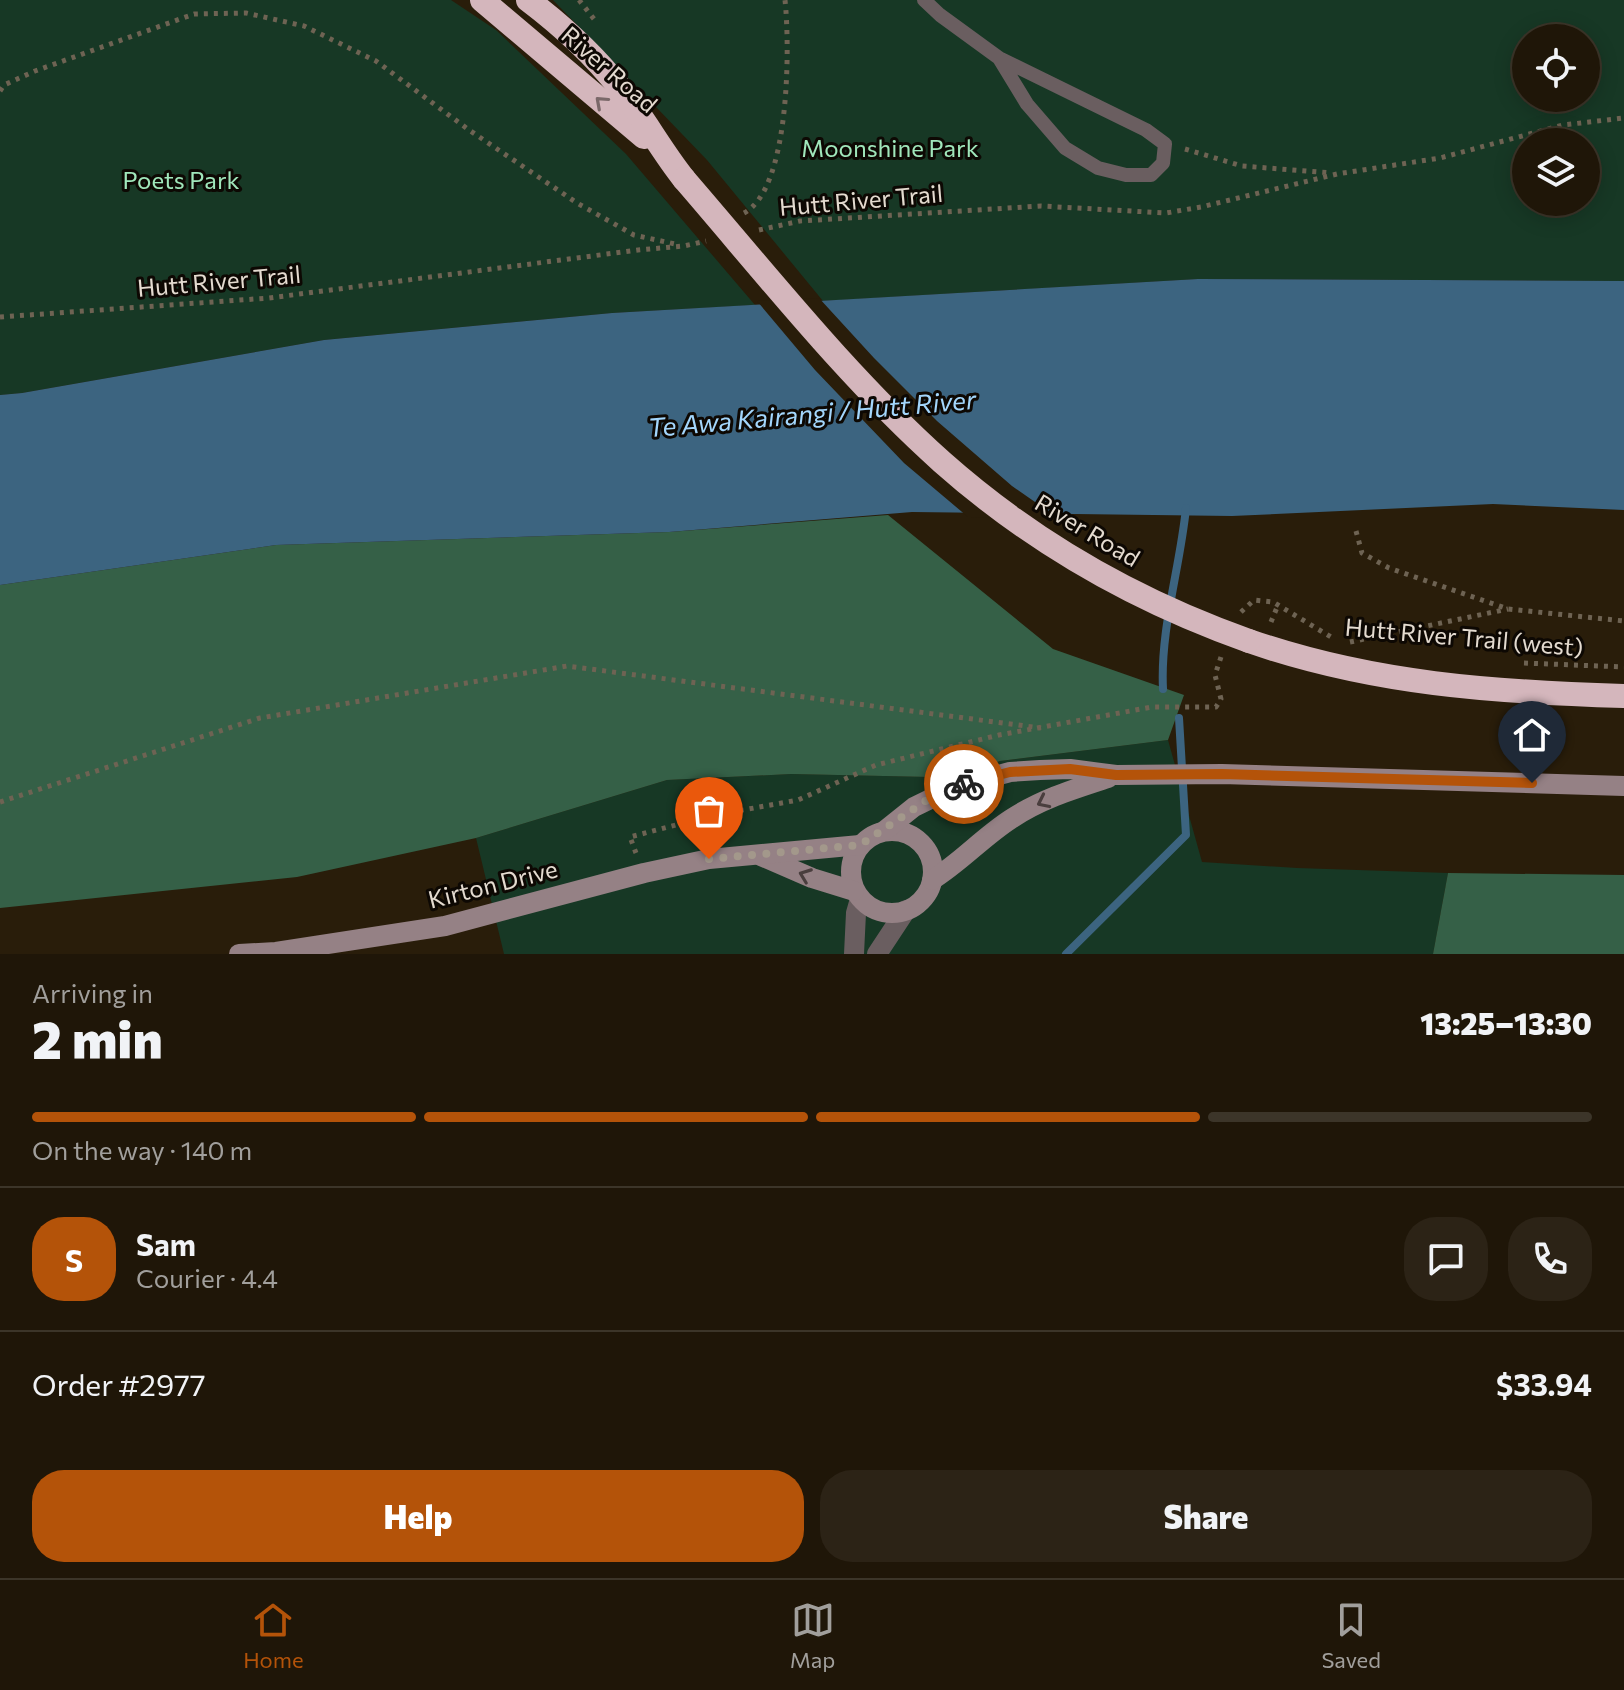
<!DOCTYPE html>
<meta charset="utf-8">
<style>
body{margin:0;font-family:Commissioner,sans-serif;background:#2c2316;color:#f1f3f6;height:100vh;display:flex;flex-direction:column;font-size:30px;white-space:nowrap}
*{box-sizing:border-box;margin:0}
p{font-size:26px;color:#a19f9c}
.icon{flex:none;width:44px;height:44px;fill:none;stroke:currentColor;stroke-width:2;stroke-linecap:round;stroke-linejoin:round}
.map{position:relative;height:954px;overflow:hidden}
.details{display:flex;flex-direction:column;background:#1f1608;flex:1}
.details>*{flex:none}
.controls{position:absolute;left:1512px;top:24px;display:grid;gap:16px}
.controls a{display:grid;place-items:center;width:88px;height:88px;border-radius:50%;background:#1f1608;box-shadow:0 4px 20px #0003,0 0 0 2px #3c3529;font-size:40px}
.pin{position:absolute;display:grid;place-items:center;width:68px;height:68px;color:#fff;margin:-82px -34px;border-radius:50% 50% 50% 0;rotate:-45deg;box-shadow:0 0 8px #0007}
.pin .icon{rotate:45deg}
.courier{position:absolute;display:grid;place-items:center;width:80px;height:80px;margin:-40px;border:6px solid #b45309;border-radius:50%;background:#fff;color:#222;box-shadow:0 2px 10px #0007}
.headline em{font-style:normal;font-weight:800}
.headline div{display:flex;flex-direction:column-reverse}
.headline{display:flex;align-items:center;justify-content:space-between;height:136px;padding:0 32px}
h1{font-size:52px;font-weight:800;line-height:60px}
.bar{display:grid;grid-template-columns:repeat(4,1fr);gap:12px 8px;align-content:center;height:96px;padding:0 32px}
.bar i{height:10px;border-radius:6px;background:#3c3529}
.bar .on{background:#b45309}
.bar p{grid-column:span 4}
.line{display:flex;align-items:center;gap:20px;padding:0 32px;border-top:2px solid #3c3529}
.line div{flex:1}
.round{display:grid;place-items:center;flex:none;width:84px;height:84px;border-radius:32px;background:#2c2316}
.primary-button{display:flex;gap:16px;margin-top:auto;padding:16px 32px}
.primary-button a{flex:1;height:92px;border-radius:32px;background:#b45309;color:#fff;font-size:32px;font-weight:800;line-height:92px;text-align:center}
.primary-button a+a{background:#2c2316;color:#f1f3f6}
.dock{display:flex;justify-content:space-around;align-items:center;height:112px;border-top:2px solid #3c3529;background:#1f1608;font-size:22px;color:#a19f9c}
.dock a{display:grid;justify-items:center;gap:4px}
.dock .on{color:#b45309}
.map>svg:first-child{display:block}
</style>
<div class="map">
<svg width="1624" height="954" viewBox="0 0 1624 954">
<rect width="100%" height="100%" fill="#291d0a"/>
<g fill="#173825" fill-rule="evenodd">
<polygon points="0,0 451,0 496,30 626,154 755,305 612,313 324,340 22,393 0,395"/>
<path d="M553 0H1624V281L1198 279 823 301 707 160ZM1526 38H1586V98H1526ZM1526 142H1586V202H1526Z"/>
<polygon points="1168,740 1202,862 1297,868 1448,873 1433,954 504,954 476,838 667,780 791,774 930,777 974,771 1000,761"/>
</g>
<g fill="#356047">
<polygon points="888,515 1053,649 1184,695 1168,740 1000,761 974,771 930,777 791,774 667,780 476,838 297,877 0,908 0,585 276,545 669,532"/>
<polygon points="1448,873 1624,875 1624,954 1433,954"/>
</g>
<polygon fill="#3c6480" points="1198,279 1624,281 1624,510 1493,504 1232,516 912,512 669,532 276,545 0,585 0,395 22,393 324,340 612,313"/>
<polygon fill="#291d0a" points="819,298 874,358 937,421 1012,486 1058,518 968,517 904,463 815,370 757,301"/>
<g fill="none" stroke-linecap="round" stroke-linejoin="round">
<g stroke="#3c6480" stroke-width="8">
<path d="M1163 689C1160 629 1180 568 1186 508"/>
<polyline points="1066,954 1186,835 1179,718"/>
</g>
<g stroke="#6e6353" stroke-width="5" stroke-dasharray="4 6" stroke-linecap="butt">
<polyline points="579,0 594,19"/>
<polyline points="0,91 4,85 35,71 194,14 246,13 304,26 376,61 469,130 577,203 634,235 675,244"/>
<polyline points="1185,149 1242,166 1332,173"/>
<path d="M744 213C790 189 790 47 785 0"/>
<polyline points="759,230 800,221 1041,206 1166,213 1201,207 1337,174 1440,158 1563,125 1624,118"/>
<polyline points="0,317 269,298 638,250 684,246 706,241"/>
<polyline points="1356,531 1362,553 1389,568 1508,609 1624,621"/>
<polyline points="1241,612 1254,600 1273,602 1331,637"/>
<polyline points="1271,622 1278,605"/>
<polyline points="1350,642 1508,609"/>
<polyline points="1524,663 1624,667"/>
<polyline points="0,802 260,718 567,666 1041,728"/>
<polyline points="636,853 630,837 710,816 798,800 876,765 999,735 1152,707 1216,707 1221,699 1215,675 1222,654"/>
</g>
<polyline stroke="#6a5e60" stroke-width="14" points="924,0 940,15 999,58 1027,104 1065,148 1098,168 1126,175 1151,175 1163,163 1165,144 1146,130 999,58"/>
<g stroke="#6a5e60" stroke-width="20">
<polyline points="854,954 856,913 860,899"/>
<polyline points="877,954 906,910"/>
</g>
<g stroke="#958185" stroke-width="20">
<circle cx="892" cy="872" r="41"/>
<polyline points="884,831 914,807 955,787 1010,772 1040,770 1070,769 1116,775 1222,774 1624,786"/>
<polyline points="761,856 812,878 854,891"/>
<path d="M932 880C961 862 983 837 1011 819 1041 799 1074 789 1108 778"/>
<polyline points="239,954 276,952 445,926 644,873 709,859 860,845"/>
</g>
<g stroke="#d4b6bc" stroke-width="24">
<polyline points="482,0 644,137"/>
<path d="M528 0C561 25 593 54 619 87 643 116 660 149 684 179"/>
<path d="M1249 641C1373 684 1494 692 1624 696"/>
</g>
<path stroke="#d4b6bc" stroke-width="24" d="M684 179C767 275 847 377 942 462 1031 541 1136 601 1249 641"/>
</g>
<defs><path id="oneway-chevron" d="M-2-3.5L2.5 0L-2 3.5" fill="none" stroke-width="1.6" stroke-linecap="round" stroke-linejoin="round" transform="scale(2)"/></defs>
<use stroke="#7a6869" href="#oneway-chevron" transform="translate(601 102) rotate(-138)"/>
<g stroke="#4a3e3e">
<use href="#oneway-chevron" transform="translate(1043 802) rotate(154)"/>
<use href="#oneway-chevron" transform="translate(805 875) rotate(-159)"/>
</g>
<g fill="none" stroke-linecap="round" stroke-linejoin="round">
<polyline stroke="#a3988b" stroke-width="8" stroke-dasharray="0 14.4" points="709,859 860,845 933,796 964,784"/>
<polyline stroke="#b45309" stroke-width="10" points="964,784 1010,772 1070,769 1116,775 1222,774 1532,783"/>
</g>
<g text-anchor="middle" stroke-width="6" stroke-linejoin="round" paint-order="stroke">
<g font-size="24" fill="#e4dbd0" stroke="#0d0803">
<text transform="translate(609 70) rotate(41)" y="8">River Road</text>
<text transform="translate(861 201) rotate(-5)" y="8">Hutt River Trail</text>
<text transform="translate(219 282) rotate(-5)" y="8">Hutt River Trail</text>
<text transform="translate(1087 531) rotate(31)" y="8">River Road</text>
<text transform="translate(1464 638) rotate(5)" y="8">Hutt River Trail (west)</text>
<text transform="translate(493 885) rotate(-14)" y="8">Kirton Drive</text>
</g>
<g font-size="24" fill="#a0e7bb" stroke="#0d0803">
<text x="890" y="157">Moonshine Park</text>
<text x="181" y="189">Poets Park</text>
</g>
<g font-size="26" font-style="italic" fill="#a3d6fc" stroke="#0d0803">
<text transform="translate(812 414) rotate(-5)" y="9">Te Awa Kairangi / Hutt River</text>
</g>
</g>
</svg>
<div class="controls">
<a><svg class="icon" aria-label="locate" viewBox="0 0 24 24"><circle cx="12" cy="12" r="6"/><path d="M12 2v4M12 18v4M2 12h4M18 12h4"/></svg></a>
<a><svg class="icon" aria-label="layers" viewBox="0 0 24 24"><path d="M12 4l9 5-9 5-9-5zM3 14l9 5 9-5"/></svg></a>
</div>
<div class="pin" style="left:709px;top:859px;background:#ea580c"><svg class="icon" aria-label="bag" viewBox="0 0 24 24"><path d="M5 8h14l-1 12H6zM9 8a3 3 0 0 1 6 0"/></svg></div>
<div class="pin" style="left:1532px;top:783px;background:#1f2937"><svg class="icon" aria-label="home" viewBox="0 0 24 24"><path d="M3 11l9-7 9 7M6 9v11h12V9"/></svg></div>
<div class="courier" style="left:964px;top:784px"><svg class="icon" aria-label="bike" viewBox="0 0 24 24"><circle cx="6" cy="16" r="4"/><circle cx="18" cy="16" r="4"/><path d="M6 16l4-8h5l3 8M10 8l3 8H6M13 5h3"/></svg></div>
</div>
<section class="details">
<div class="headline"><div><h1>2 min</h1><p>Arriving in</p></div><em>13:25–13:30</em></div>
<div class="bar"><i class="on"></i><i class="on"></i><i class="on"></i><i></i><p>On the way · 140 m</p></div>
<div class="line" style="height:144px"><b class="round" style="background:#b45309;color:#fff">S</b><div><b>Sam</b><p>Courier · 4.4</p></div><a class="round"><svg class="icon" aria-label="chat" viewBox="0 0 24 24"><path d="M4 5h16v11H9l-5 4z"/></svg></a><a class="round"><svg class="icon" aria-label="phone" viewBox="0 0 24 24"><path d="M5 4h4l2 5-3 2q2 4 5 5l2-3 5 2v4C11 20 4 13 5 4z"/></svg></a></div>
<div class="line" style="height:104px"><div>Order #2977</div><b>$33.94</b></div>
<div class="primary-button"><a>Help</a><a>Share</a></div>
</section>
<nav class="dock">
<a class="on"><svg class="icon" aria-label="home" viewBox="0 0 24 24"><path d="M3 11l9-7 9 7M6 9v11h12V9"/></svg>Home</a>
<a><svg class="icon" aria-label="map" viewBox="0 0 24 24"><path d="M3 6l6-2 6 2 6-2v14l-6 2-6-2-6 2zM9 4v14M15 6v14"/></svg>Map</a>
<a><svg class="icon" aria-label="saved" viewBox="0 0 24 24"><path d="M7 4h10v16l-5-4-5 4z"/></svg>Saved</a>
</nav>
